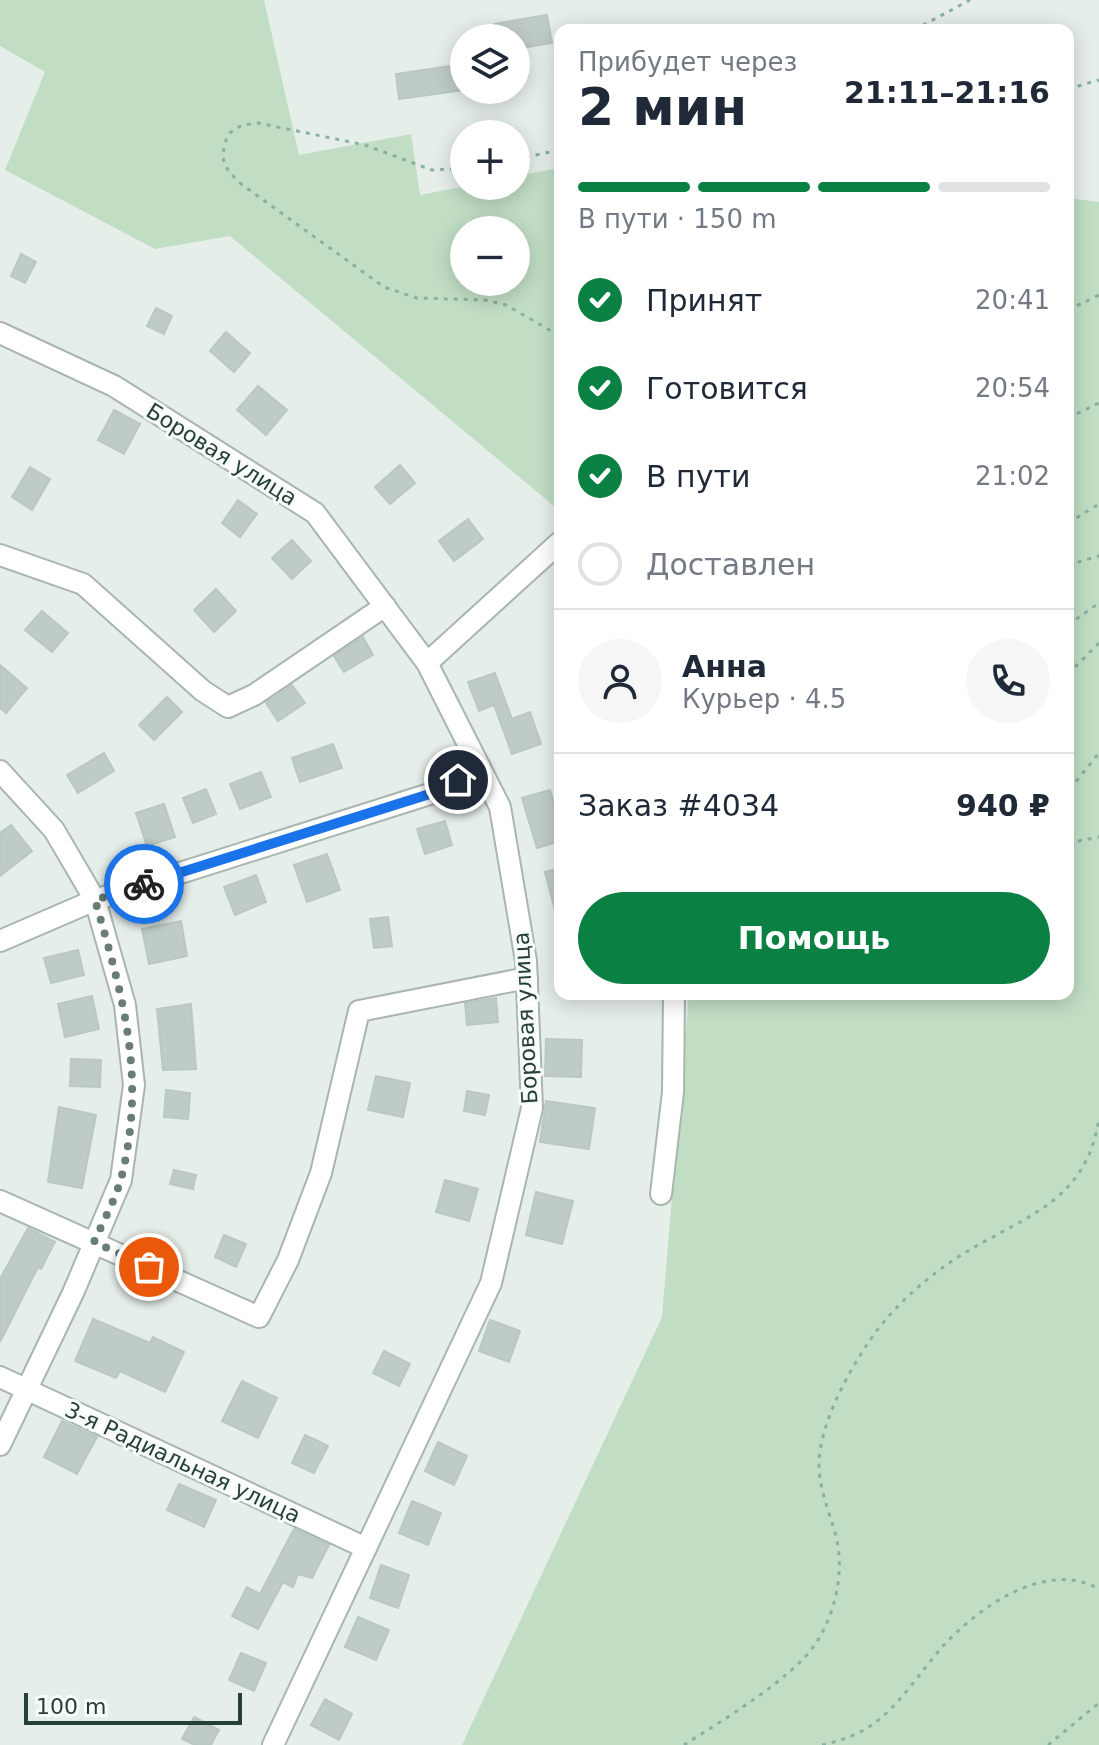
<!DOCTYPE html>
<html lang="ru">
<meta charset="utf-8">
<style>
body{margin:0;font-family:"DejaVu Sans",sans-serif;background:#f6f6f7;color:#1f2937;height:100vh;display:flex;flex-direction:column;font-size:30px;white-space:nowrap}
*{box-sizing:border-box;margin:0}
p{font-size:26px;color:#747a83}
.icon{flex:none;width:44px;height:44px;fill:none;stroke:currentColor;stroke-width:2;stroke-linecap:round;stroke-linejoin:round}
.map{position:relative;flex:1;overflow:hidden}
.sheet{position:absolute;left:554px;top:24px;width:520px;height:976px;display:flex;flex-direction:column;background:#fff;border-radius:16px;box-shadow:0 4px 20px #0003}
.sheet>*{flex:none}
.buttons{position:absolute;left:450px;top:24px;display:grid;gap:16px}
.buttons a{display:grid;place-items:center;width:80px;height:80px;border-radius:50%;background:#fff;box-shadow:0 4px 20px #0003;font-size:40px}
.scale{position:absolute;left:24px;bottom:20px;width:218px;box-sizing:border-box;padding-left:8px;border:4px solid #264036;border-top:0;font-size:22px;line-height:28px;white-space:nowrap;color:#264036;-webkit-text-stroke:6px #f7fbf9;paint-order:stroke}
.pin{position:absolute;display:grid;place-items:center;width:68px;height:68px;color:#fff;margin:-34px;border:4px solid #fff;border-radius:50%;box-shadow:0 2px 8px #0007}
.courier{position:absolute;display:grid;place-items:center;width:80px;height:80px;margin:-40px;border:6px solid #1a73e8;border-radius:50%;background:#fff;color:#222;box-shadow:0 2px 10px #0007}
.summary em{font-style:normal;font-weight:800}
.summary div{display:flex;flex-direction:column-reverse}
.summary{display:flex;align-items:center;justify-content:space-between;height:136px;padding:0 24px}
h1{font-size:52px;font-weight:800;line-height:60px}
.bar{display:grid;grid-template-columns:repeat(4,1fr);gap:12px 8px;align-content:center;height:96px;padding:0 24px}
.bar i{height:10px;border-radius:6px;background:#e0e1e3}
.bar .on{background:#0b8043}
.bar p{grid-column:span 4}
.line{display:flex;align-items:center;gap:20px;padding:0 24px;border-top:2px solid #e0e1e3}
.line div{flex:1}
.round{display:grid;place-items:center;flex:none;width:84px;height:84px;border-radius:42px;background:#f6f6f7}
ol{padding:0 24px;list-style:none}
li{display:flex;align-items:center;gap:24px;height:88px}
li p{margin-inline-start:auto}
li .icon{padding:8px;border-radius:50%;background:#0b8043;color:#fff;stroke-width:4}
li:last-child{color:#747a83}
li i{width:44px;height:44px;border:4px solid #e0e1e3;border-radius:50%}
.action{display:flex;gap:16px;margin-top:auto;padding:16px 24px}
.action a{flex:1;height:92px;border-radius:48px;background:#0b8043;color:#fff;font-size:32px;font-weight:800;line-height:92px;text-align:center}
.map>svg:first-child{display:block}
</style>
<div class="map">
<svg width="1099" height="1745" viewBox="0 0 1099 1745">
<rect width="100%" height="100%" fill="#e6eeea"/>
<g fill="#c1dec5" fill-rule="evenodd">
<path d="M0 0H264L299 155 411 134 420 195 466 186H516V176L560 168V511L230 236 155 249 5 170 45 72 0 46ZM464 230H516V282H464Z"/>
<polygon points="1068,198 1099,202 1099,1745 462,1745 662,1317 689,994 1068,994"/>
</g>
<g fill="#bfccc5" stroke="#b9c8c0" stroke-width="2">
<polygon points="547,15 552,43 516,49 516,38 497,38 494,24"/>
<polygon points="464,64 464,90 399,99 396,74"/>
<polygon points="21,254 36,262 25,283 11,276"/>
<polygon points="156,308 172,316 164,334 147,326"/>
<polygon points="226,332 250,353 234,372 210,351"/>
<polygon points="258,386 287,410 266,435 237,410"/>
<polygon points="114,410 140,424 124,454 98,440"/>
<polygon points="400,465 415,483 390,504 375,487"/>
<polygon points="30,467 50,479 32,510 12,497"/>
<polygon points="238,500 257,514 240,537 222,523"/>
<polygon points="468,519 483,539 454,561 439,541"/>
<polygon points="292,540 311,561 292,579 272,558"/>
<polygon points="216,589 236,611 214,632 194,610"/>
<polygon points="42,611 68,633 52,652 25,630"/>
<polygon points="363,637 373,655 344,672 334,656"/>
<polygon points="0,665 27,688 6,713 0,708"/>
<polygon points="495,673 512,719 530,712 541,744 512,754 494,705 479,711 468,682"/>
<polygon points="292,685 305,703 278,721 266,703"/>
<polygon points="167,697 182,712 154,740 139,725"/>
<polygon points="333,744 342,768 300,782 292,758"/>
<polygon points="104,753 114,771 78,793 67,775"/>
<polygon points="261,772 271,797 240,809 230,784"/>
<polygon points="206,789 216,814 193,823 183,798"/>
<polygon points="550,790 560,824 560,841 537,848 522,798"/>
<polygon points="164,804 175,837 147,846 136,813"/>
<polygon points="445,821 452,845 425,854 417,829"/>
<polygon points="11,825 32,851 0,876 0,833"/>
<polygon points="327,854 340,890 307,902 294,865"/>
<polygon points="560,868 560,914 556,914 545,872"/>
<polygon points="256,875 266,902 235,915 224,887"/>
<polygon points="388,917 392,946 374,948 370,919"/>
<polygon points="181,921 187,956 149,964 142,929"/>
<polygon points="78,950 84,975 51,983 44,958"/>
<polygon points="92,996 99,1029 65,1037 58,1004"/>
<polygon points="496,998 498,1022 467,1025 465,1003"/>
<polygon points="191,1004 196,1069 163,1070 157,1009"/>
<polygon points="546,1039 582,1040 581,1077 545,1076"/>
<polygon points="71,1059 101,1060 100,1087 70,1086"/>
<polygon points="376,1076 410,1083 403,1117 368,1110"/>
<polygon points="166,1090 190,1093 188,1119 164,1117"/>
<polygon points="467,1091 489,1095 485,1115 464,1111"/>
<polygon points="546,1101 595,1108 589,1149 540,1142"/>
<polygon points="59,1107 96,1115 82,1188 48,1182"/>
<polygon points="174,1170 196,1175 193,1189 170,1184"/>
<polygon points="445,1180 478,1189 469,1221 436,1212"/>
<polygon points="536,1192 573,1201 562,1244 526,1235"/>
<polygon points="28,1228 55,1242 41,1269 38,1267 0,1342 0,1279"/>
<polygon points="224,1235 246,1244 236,1267 215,1257"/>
<polygon points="93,1319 150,1343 153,1337 184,1352 165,1392 120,1371 116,1378 75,1361"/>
<polygon points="490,1320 520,1331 509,1362 479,1351"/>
<polygon points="384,1351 410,1364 399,1386 373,1373"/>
<polygon points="242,1381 277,1398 258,1438 222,1421"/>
<polygon points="62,1421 97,1437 77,1474 44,1457"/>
<polygon points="305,1435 328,1446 314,1473 292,1463"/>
<polygon points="438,1442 467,1456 454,1485 425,1471"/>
<polygon points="179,1484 216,1500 204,1527 167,1510"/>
<polygon points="412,1501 441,1513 428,1545 399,1533"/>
<polygon points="294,1529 329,1545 312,1578 298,1574 293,1587 283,1582 258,1629 232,1616 247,1587 260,1594"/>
<polygon points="381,1565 409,1575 398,1608 370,1598"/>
<polygon points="358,1617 389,1630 376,1660 345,1647"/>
<polygon points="241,1653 266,1663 254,1691 229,1680"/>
<polygon points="325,1699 352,1714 339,1740 311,1725"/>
<polygon points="194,1717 219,1730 211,1745 195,1745 182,1739"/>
</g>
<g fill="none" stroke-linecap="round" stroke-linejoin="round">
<g stroke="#a9b6b0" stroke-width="24">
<g id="minor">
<polyline points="0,333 114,386 315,513 427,663 500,807 526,961 532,1108 491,1283 273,1745"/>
<polyline points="0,555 83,584 203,691 228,707 254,695 385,606"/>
<polyline points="427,663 560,542"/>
<polyline points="0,771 54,830 95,900 125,1005 134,1085 121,1180 73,1293 0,1445"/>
<polyline points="0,941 95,900 436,792 480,767"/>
<polyline points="661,1194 673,1092 674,994"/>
<polyline points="0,1201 259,1317 288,1260 321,1173 359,1011 527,978"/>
<polyline points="0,1377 366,1548"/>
</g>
</g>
<g stroke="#88b19f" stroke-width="3" stroke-dasharray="4 6" stroke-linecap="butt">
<polyline points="914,30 970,0"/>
<polyline points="934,30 934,19"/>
<polyline points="1068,89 1099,80"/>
<polyline points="516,159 560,150"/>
<path d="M464 168 432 170 365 145 258 123 242 125 228 134C219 160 222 165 241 184L384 287 417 298 485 300 506 305 560 336"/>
<polyline points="1068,310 1099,295"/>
<polyline points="1068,418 1099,403"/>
<polyline points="1068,523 1099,504"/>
<polyline points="1068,565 1099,556"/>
<polyline points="1068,625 1099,603"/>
<polyline points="1068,674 1099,643"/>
<polyline points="1068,787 1074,784 1099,753"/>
<polyline points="1068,843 1099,837"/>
<path d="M684 1745C720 1722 790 1680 814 1646 835 1616 845 1572 836 1536 829 1511 818 1486 819 1460 822 1420 847 1375 868 1343 890 1310 922 1281 955 1259 1019 1217 1086 1206 1099 1118"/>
<path d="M822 1745C840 1741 858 1735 873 1724 901 1704 920 1672 943 1646 979 1607 1046 1559 1099 1589"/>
<polyline points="1048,1745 1099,1703"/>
</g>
<use href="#minor" stroke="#fff" stroke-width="20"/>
</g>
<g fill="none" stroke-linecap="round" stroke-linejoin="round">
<path stroke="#697d75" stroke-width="8" stroke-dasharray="0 14.4" d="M144 884 95 900C123 997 147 1077 121 1179 115 1200 103 1222 94 1242L149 1267"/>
<polyline stroke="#1a73e8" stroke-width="10" points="144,884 436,792 458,780"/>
</g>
<g text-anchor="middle" stroke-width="6" stroke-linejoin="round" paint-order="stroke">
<g font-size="22" fill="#264036" stroke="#f7fbf9">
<text transform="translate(222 454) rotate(32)" y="8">Боровая улица</text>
<text transform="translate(525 1018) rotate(-93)" y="8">Боровая улица</text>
<text transform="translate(183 1462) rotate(25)" y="8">3-я Радиальная улица</text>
</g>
</g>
</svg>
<div class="buttons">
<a><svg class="icon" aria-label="layers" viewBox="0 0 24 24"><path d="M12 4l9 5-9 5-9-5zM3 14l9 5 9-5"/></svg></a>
<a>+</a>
<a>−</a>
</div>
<div class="scale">100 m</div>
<div class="pin" style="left:149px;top:1267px;background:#ea580c"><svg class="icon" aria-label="bag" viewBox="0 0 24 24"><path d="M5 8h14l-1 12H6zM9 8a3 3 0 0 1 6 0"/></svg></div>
<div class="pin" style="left:458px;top:780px;background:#1f2937"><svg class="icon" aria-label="home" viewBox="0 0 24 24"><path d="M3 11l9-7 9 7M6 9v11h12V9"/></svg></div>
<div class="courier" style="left:144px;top:884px"><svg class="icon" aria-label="bike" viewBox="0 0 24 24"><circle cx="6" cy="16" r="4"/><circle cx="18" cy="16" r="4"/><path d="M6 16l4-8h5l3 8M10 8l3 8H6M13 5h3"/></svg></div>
<section class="sheet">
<div class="summary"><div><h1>2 мин</h1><p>Прибудет через</p></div><em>21:11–21:16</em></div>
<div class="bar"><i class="on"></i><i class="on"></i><i class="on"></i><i></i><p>В пути · 150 m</p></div>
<ol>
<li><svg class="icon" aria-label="check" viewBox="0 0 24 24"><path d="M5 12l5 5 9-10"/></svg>Принят<p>20:41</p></li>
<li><svg class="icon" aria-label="check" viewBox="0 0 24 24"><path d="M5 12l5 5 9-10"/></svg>Готовится<p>20:54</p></li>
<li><svg class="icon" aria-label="check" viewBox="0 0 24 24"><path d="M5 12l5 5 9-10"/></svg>В пути<p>21:02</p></li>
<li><i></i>Доставлен</li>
</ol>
<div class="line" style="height:144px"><a class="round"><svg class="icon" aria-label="person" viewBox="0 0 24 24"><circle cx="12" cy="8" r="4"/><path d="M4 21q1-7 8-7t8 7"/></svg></a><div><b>Анна</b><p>Курьер · 4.5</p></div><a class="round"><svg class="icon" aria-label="phone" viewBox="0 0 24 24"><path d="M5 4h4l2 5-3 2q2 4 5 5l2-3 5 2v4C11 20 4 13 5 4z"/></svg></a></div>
<div class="line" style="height:104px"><div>Заказ #4034</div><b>940 ₽</b></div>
<div class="action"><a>Помощь</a></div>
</section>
</div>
